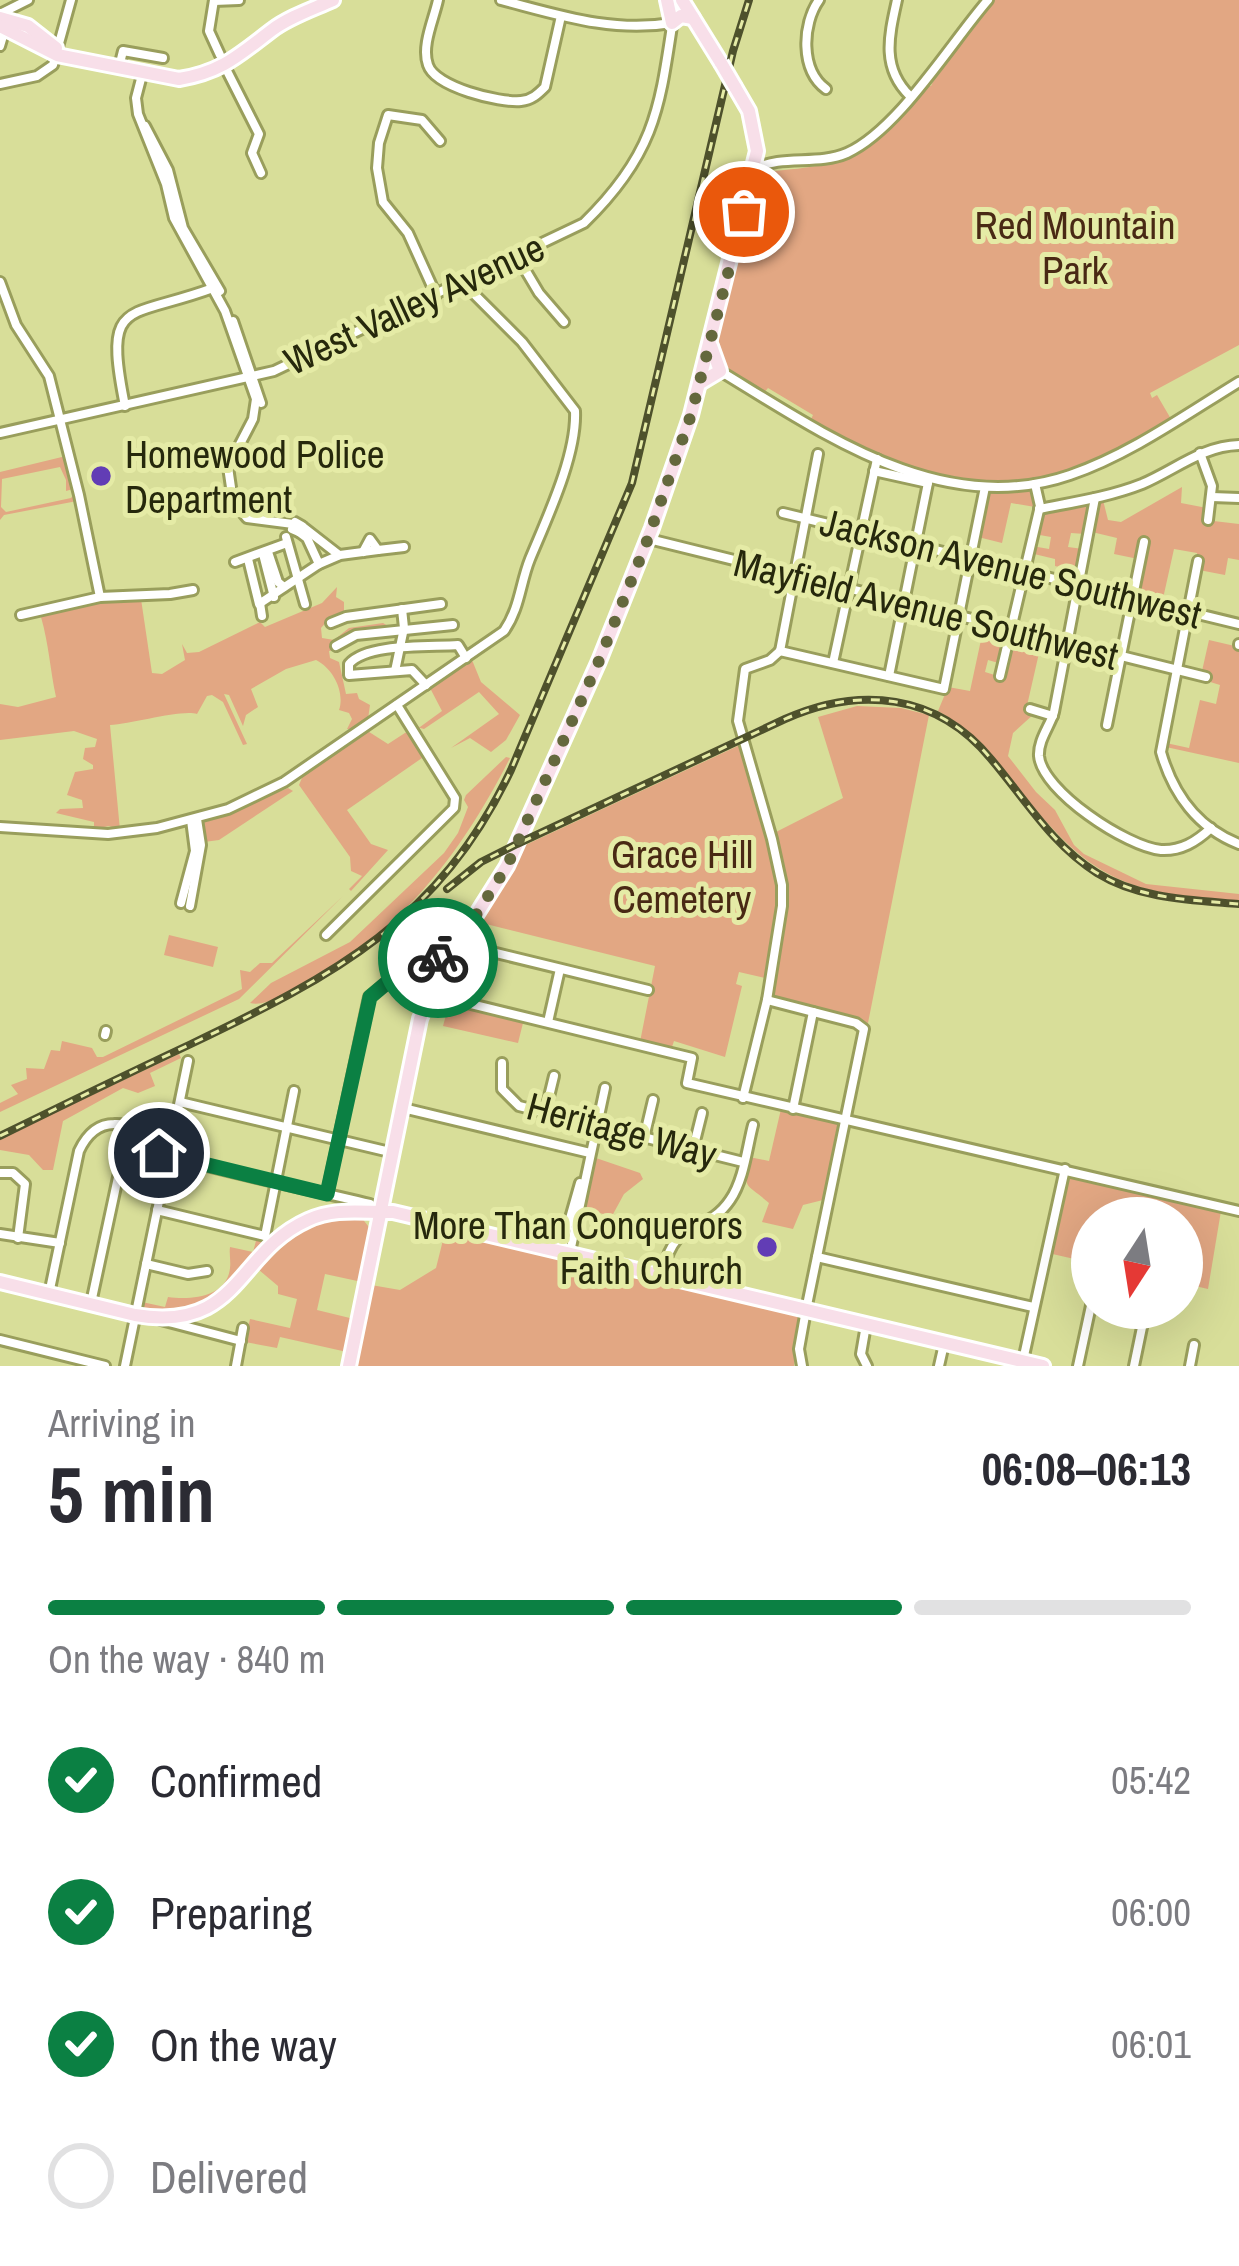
<!DOCTYPE html>
<meta charset="utf-8">
<style>
body{margin:0;font-family:"Archivo Narrow",sans-serif;background:#f7f7f7;color:#2b2b33;height:100vh;display:flex;flex-direction:column;font-size:45px;white-space:nowrap}
*{box-sizing:border-box;margin:0}
p{font-size:39px;color:#7c7c81}
.icon{flex:none;width:66px;height:66px;fill:none;stroke:currentColor;stroke-width:2;stroke-linecap:round;stroke-linejoin:round}
.map{position:relative;height:1366px;overflow:hidden}
.side{display:flex;flex-direction:column;background:#fff;flex:1}
.side>*{flex:none}
.needle{width:78px;rotate:192deg}
.fabs{position:absolute;left:1071px;top:1197px;display:grid;gap:24px}
.fabs a{display:grid;place-items:center;width:132px;height:132px;border-radius:50%;background:#fff;box-shadow:0 12px 48px #0002;font-size:60px}
.pin{position:absolute;display:grid;place-items:center;width:102px;height:102px;color:#fff;margin:-51px;border:6px solid #fff;border-radius:50%;box-shadow:0 3px 12px #0007}
.courier{position:absolute;display:grid;place-items:center;width:120px;height:120px;margin:-60px;border:9px solid #0b8043;border-radius:50%;background:#fff;color:#222;box-shadow:0 3px 15px #0007}
.headline em{font-style:normal;font-weight:800}
.headline div{display:flex;flex-direction:column-reverse}
.headline{display:flex;align-items:center;justify-content:space-between;height:204px;padding:0 48px}
h1{font-size:78px;font-weight:800;line-height:90px}
.bar{display:grid;grid-template-columns:repeat(4,1fr);gap:18px 12px;align-content:center;height:144px;padding:0 48px}
.bar i{height:15px;border-radius:9px;background:#e1e1e2}
.bar .selected{background:#0b8043}
.bar p{grid-column:span 4}
ol{padding:0 48px;list-style:none}
li{display:flex;align-items:center;gap:36px;height:132px}
li p{margin-inline-start:auto}
li .icon{padding:12px;border-radius:50%;background:#0b8043;color:#fff;stroke-width:4}
li:last-child{color:#7c7c81}
li i{width:66px;height:66px;border:6px solid #e1e1e2;border-radius:50%}
.map>svg:first-child{display:block}
</style>
<div class="map">
<svg width="1239" height="1366" viewBox="0 0 1239 1366">
<rect width="100%" height="100%" fill="#d8de99"/>
<g fill="#e2a783">
<path d="M994 0H1239V345L1150 393 1152 398 1157 395 1171 419C1147 432 1123 448 1098 459 999 504 900 473 810 421L813 415 768 388 762 395C741 379 718 369 715 341L759 172C846 166 874 159 926 86H931L938 71Z"/>
<polygon points="66,456 73,489 66,491 66,480 60,467 2,479 1,507 6,512 71,498 74,494 77,501 4,515 0,520 0,472"/>
<polygon points="1182,487 1181,503 1207,508 1205,520 1239,524 1239,560 1228,558 1225,575 1199,570 1197,553 1174,549 1162,603 1138,596 1143,560 1114,554 1117,538 1092,532 1099,501 1103,500 1108,520 1121,522"/>
<polygon points="1027,489 1035,494 1035,507 1011,503 1002,543 978,537 988,492"/>
<polygon points="1090,504 1085,534 1071,533 1068,547 1083,549 1079,572 1055,566 1055,559 1030,553 1032,546 1049,549 1051,537 1034,534 1043,515"/>
<path d="M337 587 336 597 344 602V612L328 620 321 628 322 638 334 640 349 628 383 623 388 626 334 644V650L329 651 330 658 339 662 346 694 357 693 359 699 370 705 368 719 350 729H347L352 719 349 713 339 710C345 693 334 669 316 660L286 669 251 689 258 707 246 715 243 726 229 695 224 694 247 744 243 745 223 702 212 695 207 696 197 714C182 709 132 724 110 725L120 830 109 826 94 829V822L56 813 60 809 83 808 82 800 67 795 75 772 93 769V765L83 759 85 748 95 747 97 739 74 731 0 740V704L18 707 56 697C50 669 49 645 41 617L101 600 141 599 152 673 162 674 185 660 182 644 187 653 199 652 260 622 265 627 322 603Z"/>
<path d="M984 626 1009 632 1002 664 988 660 985 672 1001 677 1012 645 1032 650 1036 639 1042 640 1026 710 1035 713 1013 733 1008 756 1036 792 1055 810 1074 845 1084 854 1146 884 1239 894V901C1124 894 1090 879 1018 788 994 757 972 730 938 711L948 687 970 691Z"/>
<polygon points="1209,640 1239,647 1239,763 1166,747 1166,743 1189,748 1200,700 1216,704 1220,685 1207,681 1208,673 1202,671"/>
<polygon points="472,660 481,682 520,715 506,740 491,752 470,738 451,748 499,714 479,692 424,729 413,726 420,727 442,711 430,688"/>
<polygon points="857,706 901,708 929,715 868,1023 769,998 786,895 774,833 843,798 818,717"/>
<polygon points="366,730 388,744 408,731 422,758 347,810 371,844 388,850 351,891 349,889 362,876 351,871 350,857 299,785 304,773"/>
<polygon points="742,744 779,884 779,907 765,978 739,972 736,984 742,986 725,1057 674,1041 671,1050 640,1042 655,966 478,922 519,848"/>
<path d="M506 757 510 758C460 856 400 934 300 985 285 993 266 1007 250 1003L271 983 350 942 444 853 458 833 468 807 464 800 466 795Z"/>
<polygon points="288,788 293,791 219,840 204,842 203,823"/>
<polygon points="343,896 239,999 0,1112 0,1103 18,1094 11,1085 27,1079 26,1068 44,1069 51,1050 60,1051 62,1041 92,1048 97,1057 103,1057 242,989 240,970 250,972 260,963 272,963"/>
<polygon points="169,935 218,947 213,967 164,955"/>
<polygon points="433,997 524,1019 518,1043 443,1026 446,1015 428,1011"/>
<polygon points="179,1054 181,1058 150,1073 155,1086 138,1093 123,1088 63,1121 53,1170 43,1170 29,1155 0,1150 0,1138"/>
<path d="M781 1109 838 1122 823 1200 803 1205 793 1229 762 1222 769 1203C745 1182 743 1191 749 1157L769 1161Z"/>
<polygon points="593,1157 640,1173 643,1179 624,1194 612,1216 582,1209"/>
<polygon points="1064,1176 1221,1211 1208,1289 1182,1283 1182,1218 1092,1218 1092,1263 1048,1253"/>
<path d="M345 1216 361 1217 372 1231 362 1282 325 1274 317 1310 354 1319 347 1352 280 1337 277 1348 245 1342 250 1319 290 1328 297 1299 278 1294V1286L259 1270C285 1243 306 1222 345 1216Z"/>
<polygon points="446,1228 801,1313 794,1366 354,1366 371,1285 400,1290 436,1268"/>
<path d="M257 1237 265 1241C242 1286 191 1323 141 1309L142 1302 165 1307 168 1297C190 1300 227 1298 230 1268 231 1261 229 1254 230 1247L253 1252Z"/>
</g>
<g fill="none" stroke-linecap="round" stroke-linejoin="round">
<g stroke="#999e5c" stroke-width="14">
<g id="minor">
<polyline points="214,0 209,31 220,55"/>
<path d="M438 0C434 19 421 46 428 65 435 87 499 103 521 101 532 100 538 94 545 87L561 16"/>
<path d="M501 0C559 15 612 33 672 23"/>
<path d="M819 0C802 24 800 70 826 89"/>
<path d="M897 0C889 36 881 68 910 96"/>
<polyline points="214,1 239,0"/>
<polyline points="0,14 28,0"/>
<polyline points="0,46 5,29"/>
<polyline points="224,65 259,134 252,153 261,173"/>
<polyline points="119,67 123,51 163,58"/>
<polyline points="142,75 136,98 138,114 166,184 174,218 225,311 256,399 253,419 228,467 233,501 247,518 293,524"/>
<polyline points="0,84 37,76 53,65 71,0"/>
<polyline points="145,126 168,170 183,228 220,291"/>
<path d="M755 169C782 154 817 166 847 153 898 130 950 44 988 0"/>
<polyline points="517,256 539,293 564,322"/>
<polyline points="0,282 16,325 49,376 79,495 100,597"/>
<polyline points="436,295 408,233 383,202 377,168 379,143 388,115 422,120 440,141"/>
<polyline points="233,321 261,403"/>
<path d="M705 362C813 426 937 521 1070 475 1129 455 1185 415 1239 382"/>
<path d="M125 406C103 296 126 320 213 288"/>
<path d="M0 433 274 371 584 223C661 148 660 100 676 0"/>
<polyline points="1200,453 1212,486 1208,520"/>
<polyline points="874,471 928,483"/>
<polyline points="1212,497 1239,498"/>
<path d="M1095 498 1054 712C1050 726 1038 740 1039 756 1042 791 1127 847 1161 850 1181 851 1196 842 1211 828"/>
<path d="M1039 509C1074 502 1109 497 1142 484 1175 470 1202 446 1239 445"/>
<polyline points="783,513 1239,624"/>
<polygon points="295,522 302,526 299,532 292,529"/>
<polyline points="303,527 339,555"/>
<polyline points="299,532 307,538 319,564"/>
<polyline points="286,537 305,604"/>
<polyline points="649,539 1206,677"/>
<polyline points="268,552 278,582 284,587"/>
<polyline points="363,552 370,539 378,550 404,547"/>
<polyline points="263,554 274,597"/>
<polyline points="248,559 259,604 319,564 340,555 378,550"/>
<path d="M1198 561 1161 752C1173 794 1198 828 1239 844"/>
<polyline points="235,562 287,543"/>
<polyline points="260,603 262,616"/>
<polyline points="21,615 100,597 170,594 193,590"/>
<polyline points="331,623 346,617 441,604"/>
<polyline points="1239,645 1239,644"/>
<polyline points="336,646 356,635 453,625"/>
<polyline points="780,651 944,689 985,487"/>
<polyline points="780,651 818,454"/>
<polyline points="833,663 877,459"/>
<polyline points="395,671 404,628 402,609"/>
<polyline points="889,676 929,478"/>
<polyline points="1000,676 1040,506 1035,484"/>
<path d="M426 685 412 670 349 675V664C367 643 429 647 458 645L466 658"/>
<polyline points="1030,709 1053,716"/>
<polyline points="1107,725 1144,542"/>
<path d="M0 827 108 834 157 828 228 809 284 782 504 631C520 608 520 584 530 559 547 518 577 455 575 411L522 342 462 282"/>
<polyline points="181,903 195,851 191,820"/>
<polyline points="190,906 201,845 197,819"/>
<polyline points="326,935 454,808 455,798 397,705"/>
<polyline points="459,944 648,990"/>
<polyline points="430,994 692,1058 687,1083 1239,1211"/>
<polyline points="767,1000 856,1023 864,1029 806,1310 799,1349 802,1366"/>
<polyline points="548,1022 560,969"/>
<polyline points="105,1035 106,1031"/>
<polyline points="502,1063 502,1089 519,1106 743,1162"/>
<polyline points="743,1098 767,1000 782,906 782,885 772,839 738,721 745,669 770,660 780,651"/>
<polyline points="180,1102 394,1153"/>
<polyline points="403,1108 590,1153"/>
<polyline points="793,1109 813,1012"/>
<polyline points="545,1113 554,1076"/>
<polyline points="644,1138 653,1100"/>
<polyline points="693,1149 702,1113"/>
<polyline points="0,1173 13,1173 25,1184 18,1238"/>
<polyline points="327,1194 369,997 415,959 428,956 447,961"/>
<polyline points="157,1210 265,1236"/>
<polyline points="0,1234 60,1243"/>
<polyline points="265,1236 294,1091"/>
<polyline points="561,1250 580,1183"/>
<polyline points="570,1252 605,1088"/>
<polyline points="817,1257 1033,1307"/>
<polyline points="146,1264 188,1274 207,1271"/>
<path d="M662 1275C675 1213 705 1237 730 1200 744 1180 747 1148 753 1125"/>
<path d="M49 1294 79 1151C86 1136 97 1124 114 1124 141 1122 147 1150 168 1156 235 1174 303 1188 370 1204"/>
<polyline points="91,1303 129,1126"/>
<polyline points="161,1320 241,1341"/>
<polyline points="866,1325 861,1354 867,1366"/>
<polyline points="0,1340 105,1366"/>
<polyline points="1022,1365 1065,1169"/>
<polyline points="125,1366 188,1061"/>
<polyline points="236,1366 243,1328"/>
<polyline points="939,1366 944,1344"/>
<polyline points="1078,1366 1092,1301"/>
<polyline points="1134,1366 1146,1308"/>
<polyline points="1190,1366 1194,1345"/>
</g>
</g>
<g stroke="#fff" stroke-width="18">
<g id="major">
<polyline points="667,0 672,23 681,16 693,18"/>
<polyline points="682,0 721,63"/>
<polyline points="0,18 28,26 56,48"/>
<path d="M0 26 57 55 179 79C222 72 239 55 272 30 289 17 313 9 333 0"/>
<polyline points="700,383 720,371 711,346"/>
<path d="M0 1282 135 1315C240 1333 236 1252 308 1220 336 1207 364 1213 393 1212L1043 1366"/>
<polyline points="349,1366 420,1019 437,977 507,866 599,661 652,528 691,415 757,151 749,111 735,87"/>
</g>
</g>
<use href="#minor" stroke="#fff" stroke-width="8"/>
<use href="#major" stroke="#f8dfe9" stroke-width="12"/>
<g stroke="#4e512c" stroke-width="8">
<g id="rail">
<path d="M447 889 481 862 517 844 785 719C859 686 937 693 991 759 1025 799 1052 845 1097 873 1139 899 1191 900 1239 904"/>
<path d="M0 1136C63 1105 127 1074 191 1044 335 975 439 921 511 770L632 483 733 51 749 0"/>
</g>
</g>
<use href="#rail" stroke="#e5eba6" stroke-width="3" stroke-dasharray="9" stroke-linecap="butt"/>
<g stroke="#fff" stroke-width="18" stroke-linecap="butt">
<polyline id="major-bridge" points="721,63 735,87"/>
</g>
<use href="#major-bridge" stroke="#f8dfe9" stroke-width="12"/>
</g>
<g fill="none" stroke-linecap="round" stroke-linejoin="round">
<polyline stroke="#64683d" stroke-width="12" stroke-dasharray="0 21.6" points="438,958 447,961 507,866 599,661 646,544 691,415 744,212"/>
<polyline stroke="#0b8043" stroke-width="15" points="159,1153 327,1194 370,997 415,959 428,956 438,958"/>
</g>
<g fill="#623db5" stroke="#e5eba6" stroke-width="4.5">
<circle cx="101" cy="476" r="12"/>
<circle cx="767" cy="1247" r="12"/>
</g>
<g text-anchor="middle" stroke-width="10" stroke-linejoin="round" paint-order="stroke">
<g font-size="39" fill="#492914" stroke="#e5eba6">
<text x="1075" y="239">Red Mountain<tspan x="1075" dy="45">Park</tspan></text>
<text x="682" y="868">Grace Hill<tspan x="682" dy="45">Cemetery</tspan></text>
</g>
<g font-size="39" fill="#26280c" stroke="#e5eba6">
<text transform="translate(414 304) rotate(-25)" y="14">West Valley Avenue</text>
<text transform="translate(1011 568) rotate(14)" y="14">Jackson Avenue Southwest</text>
<text transform="translate(926 609) rotate(14)" y="14">Mayfield Avenue Southwest</text>
<text transform="translate(622 1130) rotate(15)" y="14">Heritage Way</text>
</g>
<g font-size="39" fill="#26280c" stroke="#e5eba6" text-anchor="start">
<text x="125" y="468">Homewood Police<tspan x="125" dy="45">Department</tspan></text>
<text x="743" y="1239" text-anchor="end">More Than Conquerors<tspan x="743" dy="45">Faith Church</tspan></text>
</g>
</g>
</svg>
<div class="fabs">
<a><svg class="needle" viewBox="-14 -14 28 28"><path d="M0-13l5 13h-10z" fill="#e53935"/><path d="M0 13l5-13h-10z" fill="#7c7c81"/></svg></a>
</div>
<div class="pin" style="left:744px;top:212px;background:#ea580c"><svg class="icon" aria-label="bag" viewBox="0 0 24 24"><path d="M5 8h14l-1 12H6zM9 8a3 3 0 0 1 6 0"/></svg></div>
<div class="pin" style="left:159px;top:1153px;background:#1f2937"><svg class="icon" aria-label="home" viewBox="0 0 24 24"><path d="M3 11l9-7 9 7M6 9v11h12V9"/></svg></div>
<div class="courier" style="left:438px;top:958px"><svg class="icon" aria-label="bike" viewBox="0 0 24 24"><circle cx="6" cy="16" r="4"/><circle cx="18" cy="16" r="4"/><path d="M6 16l4-8h5l3 8M10 8l3 8H6M13 5h3"/></svg></div>
</div>
<section class="side">
<div class="headline"><div><h1>5 min</h1><p>Arriving in</p></div><em>06:08–06:13</em></div>
<div class="bar"><i class="selected"></i><i class="selected"></i><i class="selected"></i><i></i><p>On the way · 840 m</p></div>
<ol>
<li><svg class="icon" aria-label="check" viewBox="0 0 24 24"><path d="M5 12l5 5 9-10"/></svg>Confirmed<p>05:42</p></li>
<li><svg class="icon" aria-label="check" viewBox="0 0 24 24"><path d="M5 12l5 5 9-10"/></svg>Preparing<p>06:00</p></li>
<li><svg class="icon" aria-label="check" viewBox="0 0 24 24"><path d="M5 12l5 5 9-10"/></svg>On the way<p>06:01</p></li>
<li><i></i>Delivered</li>
</ol>
</section>
